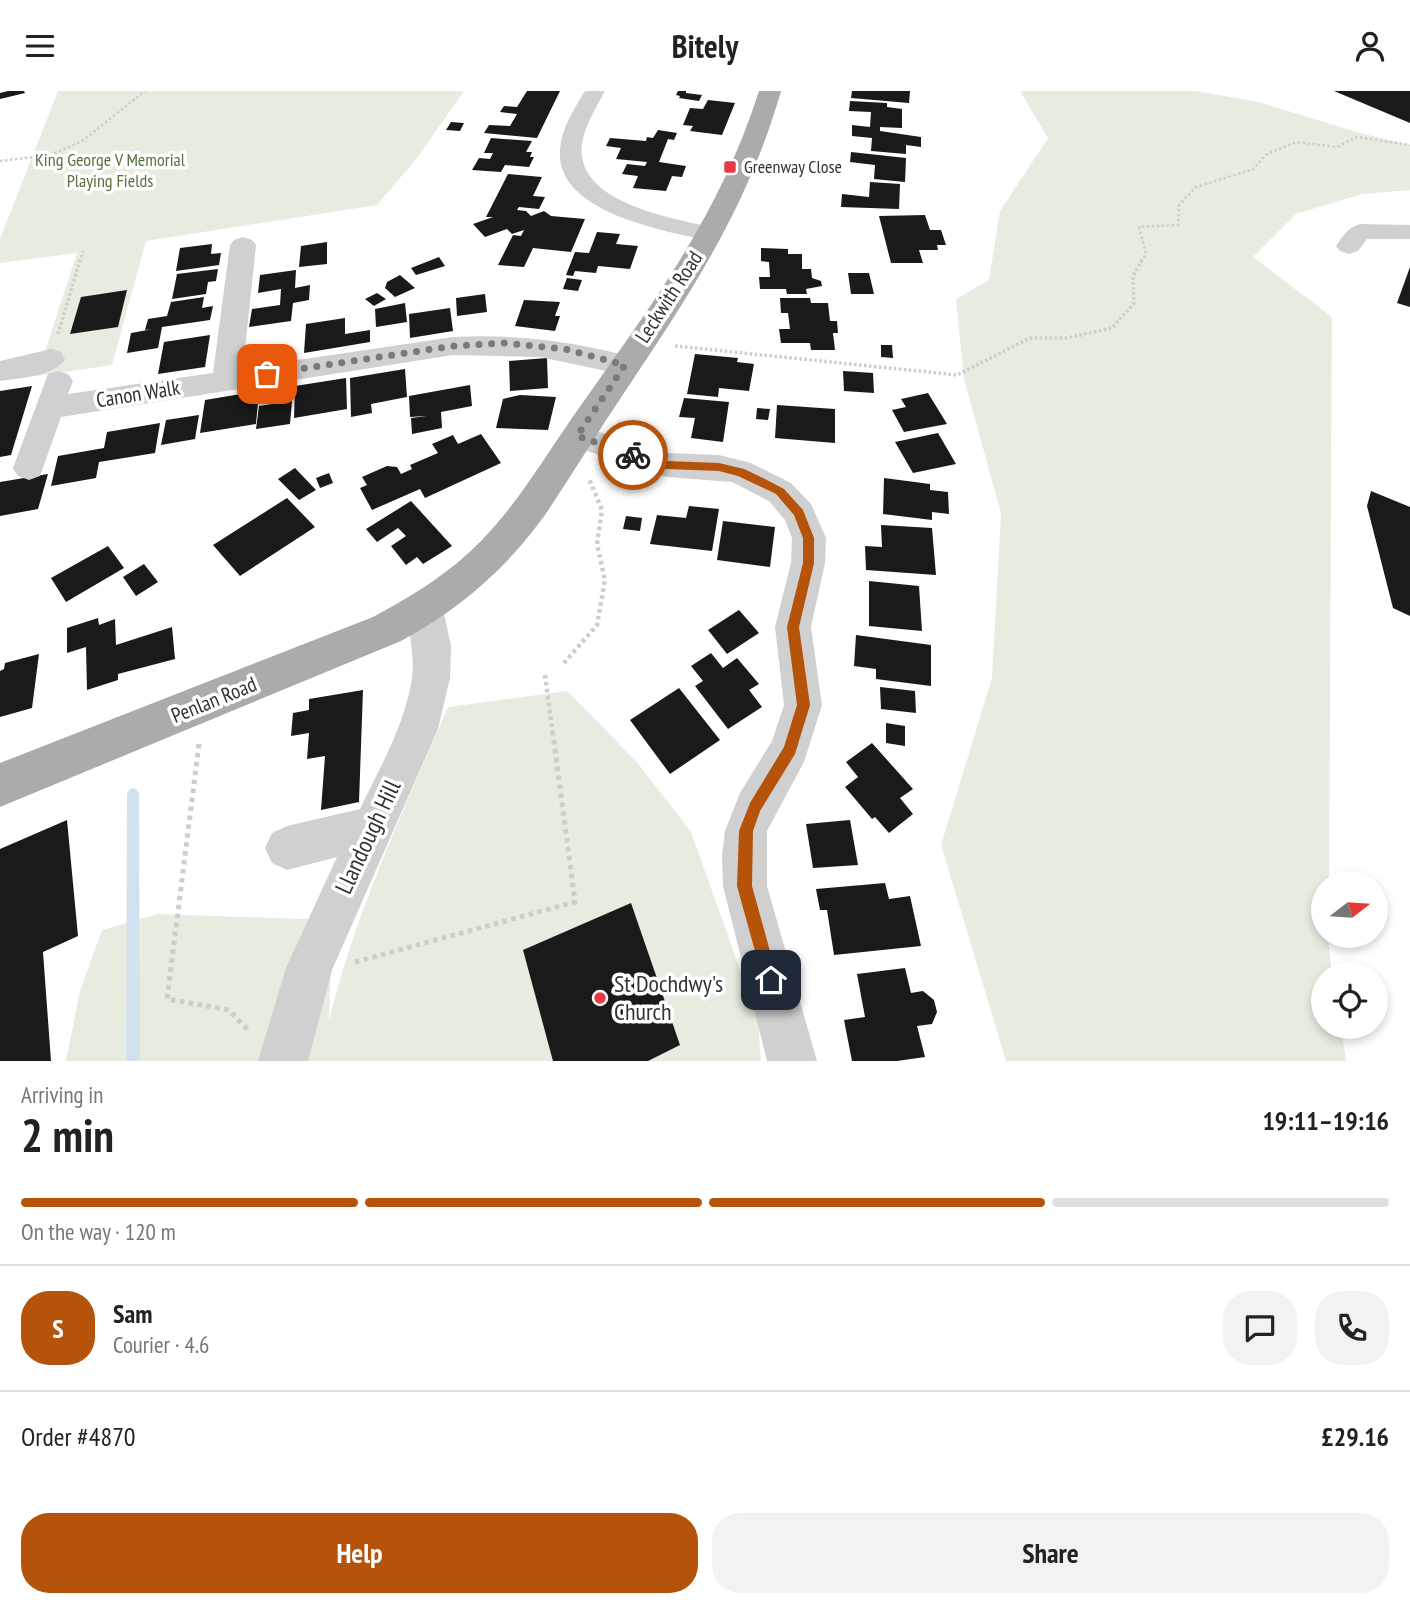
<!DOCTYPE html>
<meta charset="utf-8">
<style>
body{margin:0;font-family:"PT Sans Narrow",sans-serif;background:#f2f2f2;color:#222;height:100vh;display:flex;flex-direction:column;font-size:26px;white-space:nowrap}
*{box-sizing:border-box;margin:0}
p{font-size:23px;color:#767676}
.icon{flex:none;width:38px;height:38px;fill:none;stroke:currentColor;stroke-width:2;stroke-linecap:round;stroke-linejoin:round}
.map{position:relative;height:970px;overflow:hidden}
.details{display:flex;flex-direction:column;background:#fff;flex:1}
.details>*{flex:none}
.needle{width:46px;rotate:73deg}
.tools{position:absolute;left:1311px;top:780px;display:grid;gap:14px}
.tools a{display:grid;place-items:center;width:77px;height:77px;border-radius:50%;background:#fff;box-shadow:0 4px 10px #0003;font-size:35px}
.pin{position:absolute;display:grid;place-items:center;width:60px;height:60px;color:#fff;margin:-30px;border-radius:14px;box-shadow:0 4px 10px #0006}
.courier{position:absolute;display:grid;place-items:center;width:70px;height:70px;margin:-35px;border:5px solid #b45309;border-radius:50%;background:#fff;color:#222;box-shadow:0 2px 9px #0007}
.overview em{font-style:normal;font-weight:800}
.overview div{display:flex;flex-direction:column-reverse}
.overview{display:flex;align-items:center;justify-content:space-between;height:119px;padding:0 21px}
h1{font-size:46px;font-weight:800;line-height:52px}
.bar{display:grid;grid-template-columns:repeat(4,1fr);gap:10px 7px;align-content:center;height:84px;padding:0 21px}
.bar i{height:9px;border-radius:5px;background:#e0e0e0}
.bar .current{background:#b45309}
.bar p{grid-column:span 4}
.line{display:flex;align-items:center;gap:18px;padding:0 21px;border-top:2px solid #e0e0e0}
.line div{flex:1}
.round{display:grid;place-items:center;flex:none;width:74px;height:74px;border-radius:28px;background:#f2f2f2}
.button{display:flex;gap:14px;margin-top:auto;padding:14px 21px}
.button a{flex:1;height:80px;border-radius:28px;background:#b45309;color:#fff;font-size:28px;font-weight:800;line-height:80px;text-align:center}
.button a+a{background:#f2f2f2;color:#222}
header{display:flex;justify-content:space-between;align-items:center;height:91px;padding:0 21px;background:#fff;font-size:32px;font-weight:800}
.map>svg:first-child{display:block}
</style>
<header><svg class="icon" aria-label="menu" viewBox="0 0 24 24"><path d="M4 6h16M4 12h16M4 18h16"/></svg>Bitely<svg class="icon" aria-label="person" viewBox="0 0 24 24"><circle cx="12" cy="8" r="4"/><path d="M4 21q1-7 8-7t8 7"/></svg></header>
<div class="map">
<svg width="1410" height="970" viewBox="0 0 1410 970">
<rect width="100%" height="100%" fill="#fff"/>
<g fill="#e6ecdf">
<polygon points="58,0 464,0 417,67 377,114 146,150 112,274 37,285 77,162 0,172 0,148"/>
<polygon points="1020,0 1196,0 1259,11 1360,42 1410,54 1410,99 1362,103 1296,123 1253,166 1332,226 1329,793 1323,793 1323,845 1328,845 1332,884 1323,884 1323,936 1341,936 1346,970 1006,970 941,754 992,587 1001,422 964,288 956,208 989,189 1000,120 1048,47"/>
<path d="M567 600 636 670 691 741 758 929 761 970H66L80 900 102 839 158 823 332 829 329 930C355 822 404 718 448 616Z"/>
</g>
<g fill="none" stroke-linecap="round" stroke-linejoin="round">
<polygon fill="#cfe2ee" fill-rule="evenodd" points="133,697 137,699 139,703 140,970 126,970 127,703 129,699"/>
</g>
<g fill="#1a1a1a">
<polygon points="8,0 24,0 25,2 0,8 0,2"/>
<polygon points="527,0 560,0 537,47 484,42 489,34 510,35 517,23 500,21 504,15 517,16"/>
<polygon points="678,0 686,0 686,2 702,4 699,10 679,7 680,5 676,4"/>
<polygon points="852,0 910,0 909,12 851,7"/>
<polygon points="1334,0 1410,0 1410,32"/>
<polygon points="708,9 735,12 722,44 690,40 693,35 683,34 690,17 703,18"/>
<polygon points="850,10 887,12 887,16 902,18 902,37 880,36 880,40 921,46 921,56 906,54 906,63 871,60 872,47 852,45 852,34 870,36 871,21 849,20"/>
<polygon points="451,31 464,32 460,40 446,39"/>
<polygon points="658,39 677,42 674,49 668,48 659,71 686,75 682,86 672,85 666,100 633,97 638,85 622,83 627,73 645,75 647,71 616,68 621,57 606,55 610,47 646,50 647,46 653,47"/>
<polygon points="491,47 532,50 526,61 532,61 530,66 534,66 529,76 505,74 501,81 472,79 479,67 490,68 493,62 484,62"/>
<polygon points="851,61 906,67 905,91 874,88 875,74 850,71"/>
<polygon points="508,83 542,86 533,105 545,106 539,118 519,116 517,119 526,120 531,125 544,120 551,125 585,128 571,161 533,157 524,176 498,174 513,144 521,145 524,139 512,143 507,138 485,146 473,133 493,126 486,126"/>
<polygon points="870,91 900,93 899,118 841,116 842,103 869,106"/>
<polygon points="925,124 930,139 941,139 946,154 937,154 938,159 919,159 923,172 891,172 879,125"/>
<polygon points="597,141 620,143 616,153 638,155 630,178 598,175 596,182 575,180 573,185 566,184 575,161 589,162"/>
<polygon points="327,151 327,173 299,176 301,155"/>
<polygon points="212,153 211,163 221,162 219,174 176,180 180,157"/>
<polygon points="761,157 788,158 788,163 802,163 802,178 811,178 812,187 821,190 822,195 806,198 807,203 787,203 786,198 760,198 759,186 770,186 769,171 761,170"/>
<polygon points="439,166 445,175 416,184 411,177"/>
<polygon points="1410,176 1410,216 1397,212"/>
<polygon points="218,178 216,190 208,191 206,203 172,208 177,183"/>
<polygon points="296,179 295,197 310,194 309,209 293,212 291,230 249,236 252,218 280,214 281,198 258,202 260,184"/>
<polygon points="848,182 869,182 874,203 851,203"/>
<polygon points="400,184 415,197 395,206 385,197 387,191"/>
<polygon points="567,187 582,189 578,200 563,198"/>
<polygon points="127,199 118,236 70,243 81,206"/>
<polygon points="377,202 386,208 374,215 365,208"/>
<polygon points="485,203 487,221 457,225 456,207"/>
<polygon points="204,206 202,217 213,215 210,229 162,236 158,257 127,262 131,242 153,238 145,239 148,228 167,225 171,211"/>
<polygon points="780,207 810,207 811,212 828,212 830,230 837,230 838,242 833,242 835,259 811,259 810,252 781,252 779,238 790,238 788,222 781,222"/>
<polygon points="524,209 560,211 555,225 560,225 555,240 515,235"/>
<polygon points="405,212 407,231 376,236 375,218"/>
<polygon points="450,217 453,240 410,247 409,223"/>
<polygon points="345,227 345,243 370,239 370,251 304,262 306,233"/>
<polygon points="210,244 205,276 158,283 164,251"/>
<polygon points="881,254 892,254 893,267 881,266"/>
<polygon points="695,263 738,267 737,271 754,273 749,300 719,297 718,306 687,303"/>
<polygon points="547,267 548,297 510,300 509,270"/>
<polygon points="405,278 407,306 371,313 372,322 351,326 350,287"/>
<polygon points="843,280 873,282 874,302 844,300"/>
<polygon points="346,287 347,318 294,327 295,295"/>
<polygon points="470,294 472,315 441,321 442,337 412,343 411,327 426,325 410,326 409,305"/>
<polygon points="32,295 11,364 0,366 0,300"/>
<polygon points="259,300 256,333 200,342 205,309"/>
<polygon points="928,302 947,333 904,341 892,319 906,316 901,308"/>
<polygon points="520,304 556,306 548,339 496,337 503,308"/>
<polygon points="684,307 729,311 723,351 691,347 695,327 679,326"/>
<polygon points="292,310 290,333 256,338 259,315"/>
<polygon points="777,314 835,318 835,352 775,347"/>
<polygon points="757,317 770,318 768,329 756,328"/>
<polygon points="199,324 195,348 161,354 166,329"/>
<polygon points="160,332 155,362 99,371 96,387 51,395 58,365 104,357 107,341"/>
<polygon points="938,342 956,373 913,382 895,351"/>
<polygon points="481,343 501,372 425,407 420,398 372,419 360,397 367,394 362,386 387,375 397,376 401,383 412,378 410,374 438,362 432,353 453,344 458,353"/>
<polygon points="295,377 316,399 299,409 278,388"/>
<polygon points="329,382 333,392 320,397 316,387"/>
<polygon points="48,383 38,418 0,425 0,391"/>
<polygon points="884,387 930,393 930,399 948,401 949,423 932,421 932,429 883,423"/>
<polygon points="1371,400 1410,416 1410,525 1393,517 1367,415"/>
<polygon points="287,407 315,436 240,485 213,454"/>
<polygon points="411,410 452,455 423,473 417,466 406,474 391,455 406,445 398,437 377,451 366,438"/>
<polygon points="689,415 719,418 712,460 650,453 657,424 686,427"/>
<polygon points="626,425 642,427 640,440 623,438"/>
<polygon points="723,430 775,436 770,476 717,469"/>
<polygon points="881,434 932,437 936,484 866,479 865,455 882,456"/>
<polygon points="108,455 124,477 66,511 51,487"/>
<polygon points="144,473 158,491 136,505 123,486"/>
<polygon points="869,490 919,495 922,540 869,535"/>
<polygon points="739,519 759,542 727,563 708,539"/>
<polygon points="98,527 99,534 115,528 116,554 172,536 175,568 118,583 118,589 87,599 86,556 67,562 67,537"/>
<polygon points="856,544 931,554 931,595 876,588 876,578 854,575"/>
<polygon points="711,562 723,577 737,567 759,593 749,599 762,616 728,638 695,595 703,590 691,575"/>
<polygon points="39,563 32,617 0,626 0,580 4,578 5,572"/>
<polygon points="880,596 915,600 916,622 881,618"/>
<polygon points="679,597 720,649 670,683 630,629"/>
<polygon points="363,599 359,711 321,719 325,665 307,668 309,642 291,645 293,622 309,619 309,608"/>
<polygon points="886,632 905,635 905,655 886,652"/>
<polygon points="872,652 913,698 900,707 913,723 889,742 875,726 872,728 845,696 858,686 846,671"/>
<polygon points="67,729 78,845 43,861 51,970 0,970 0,758"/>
<polygon points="850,729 858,774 813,777 806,733"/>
<polygon points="885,792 889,808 910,805 921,855 834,864 827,819 820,819 816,798"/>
<polygon points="631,812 680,954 648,970 553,970 523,859"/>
<polygon points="905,877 911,902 923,900 934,909 937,921 932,933 917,935 925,966 897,970 852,970 844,929 865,926 857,883"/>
</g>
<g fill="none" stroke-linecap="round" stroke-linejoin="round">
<g stroke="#cdcdcd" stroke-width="2.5" stroke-dasharray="2.5 2.5" stroke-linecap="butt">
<polyline points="0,70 51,64 82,50 145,0"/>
<polyline points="80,171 83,160"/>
<polyline points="1141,171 1146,163 1139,136 1178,134 1179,114 1196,96 1254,78 1265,64 1296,51 1337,56 1357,46 1410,54"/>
</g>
<g stroke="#cdcdcd" stroke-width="3.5" stroke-dasharray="2.5 2.5" stroke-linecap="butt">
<polyline points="58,243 80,169"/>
<polyline points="675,255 957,284 1030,247 1067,247 1112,237 1134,212 1133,185 1142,169"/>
</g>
<g stroke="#cdcdcd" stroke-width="4.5" stroke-dasharray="3.5 3.5" stroke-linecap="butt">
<polyline points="564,572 597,534 605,489 597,453 602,419 589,388"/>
<polyline points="545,584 553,645"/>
</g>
<g stroke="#cdcdcd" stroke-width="5" stroke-dasharray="4.5 4.5" stroke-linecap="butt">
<polyline points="199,653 167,908 229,919 248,939"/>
<polyline points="355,871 575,811 553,643"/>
</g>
<g fill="#d0d0d0" fill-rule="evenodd">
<path d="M585 0H605C595 19 579 43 582 66 590 116 679 128 719 138L722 143 719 148 710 150C666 140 555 122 560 59 561 38 574 18 585 0Z"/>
<path d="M1360 133 1410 134V148H1367L1358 160 1349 163 1340 160 1336 155C1343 145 1348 136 1360 133Z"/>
<path d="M243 146 252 149 256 154 243 277 453 246C516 243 574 250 635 267L639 274 635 281 625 284 540 266 453 264 61 326 40 385 29 389 18 385 13 377 48 283 58 280 68 283 73 290 68 303 213 282 230 154 234 149Z"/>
<path d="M51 258 61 261 65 268C54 286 19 287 0 290V270Z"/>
<polygon points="577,334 667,362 719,364 751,372 791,392 811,413 826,447 825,472 811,536 822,614 804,671 767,740 767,795 817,970 767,970 723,795 722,765 725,740 740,702 772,650 784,614 775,536 791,472 792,447 785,429 769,410 732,391 667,386 566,353 562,345 566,337"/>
<path d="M425 503 438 507 443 518 451 555 450 587 438 638 332 879 308 970H258L286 877 337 766 287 779 272 772 265 757 272 742 287 735 360 718C380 676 405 634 412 587 416 562 403 526 412 507Z"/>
</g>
<path fill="#ababab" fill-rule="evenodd" d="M759 0H781C748 116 690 203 624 302 597 342 572 384 545 424 506 478 460 518 401 550L0 716V672L373 526C412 505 450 482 481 450 520 410 547 362 579 317 653 212 719 125 759 0Z"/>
</g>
<polygon fill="#b45309" points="633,360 667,370 719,372 744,378 765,388 784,398 803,419 814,447 814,472 799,536 810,614 795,663 760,720 753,740 752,795 778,889 776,894 771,896 765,894 763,889 737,795 739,740 750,712 784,656 797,614 787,536 803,472 803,447 794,424 776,403 738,385 719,380 667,378 630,367 630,361"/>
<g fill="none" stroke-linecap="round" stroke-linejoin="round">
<polyline stroke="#7a7a7a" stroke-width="7" stroke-dasharray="0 12.6" points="267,283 453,255 505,252 565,258 625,274 577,345 633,364"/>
</g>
<g fill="#e63946" stroke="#fff" stroke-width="2.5">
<rect x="723" y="69" width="14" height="14" rx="3.5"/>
<circle cx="600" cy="907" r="7"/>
</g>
<g text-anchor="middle" stroke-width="7" stroke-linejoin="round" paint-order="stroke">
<g font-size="18" fill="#56703f" stroke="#fff">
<text x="110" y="75">King George V Memorial<tspan x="110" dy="21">Playing Fields</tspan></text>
</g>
<g font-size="18" fill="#333" stroke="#fff" text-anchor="start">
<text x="744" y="82">Greenway Close</text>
</g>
<g font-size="21" fill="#333" stroke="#fff">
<text transform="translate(669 206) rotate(-57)" y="7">Leckwith Road</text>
<text transform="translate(138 303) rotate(-9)" y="7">Canon Walk</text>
<text transform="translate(214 609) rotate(-22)" y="7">Penlan Road</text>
</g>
<g font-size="24" fill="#333" stroke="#fff">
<text transform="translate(368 746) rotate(-65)" y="8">Llandough Hill</text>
</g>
<g font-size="24" fill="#333" stroke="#fff" text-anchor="start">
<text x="614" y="901">St Dochdwy's<tspan x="614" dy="28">Church</tspan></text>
</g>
</g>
</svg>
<div class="tools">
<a><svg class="needle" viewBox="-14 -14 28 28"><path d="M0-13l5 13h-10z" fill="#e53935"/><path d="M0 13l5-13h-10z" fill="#767676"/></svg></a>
<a><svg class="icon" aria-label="locate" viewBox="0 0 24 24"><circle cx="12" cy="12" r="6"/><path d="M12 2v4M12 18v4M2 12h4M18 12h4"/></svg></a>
</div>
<div class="pin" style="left:267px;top:283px;background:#ea580c"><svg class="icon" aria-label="bag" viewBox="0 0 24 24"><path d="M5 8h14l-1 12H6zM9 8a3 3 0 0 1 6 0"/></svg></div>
<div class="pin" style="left:771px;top:889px;background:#1f2937"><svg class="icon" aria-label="home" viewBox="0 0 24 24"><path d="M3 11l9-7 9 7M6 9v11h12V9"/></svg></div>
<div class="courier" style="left:633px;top:364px"><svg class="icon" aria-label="bike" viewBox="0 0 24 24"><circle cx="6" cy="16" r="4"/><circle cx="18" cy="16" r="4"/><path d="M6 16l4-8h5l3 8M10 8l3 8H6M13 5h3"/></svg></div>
</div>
<section class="details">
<div class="overview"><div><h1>2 min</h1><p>Arriving in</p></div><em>19:11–19:16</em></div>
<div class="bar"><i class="current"></i><i class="current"></i><i class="current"></i><i></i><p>On the way · 120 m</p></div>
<div class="line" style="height:126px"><b class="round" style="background:#b45309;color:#fff">S</b><div><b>Sam</b><p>Courier · 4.6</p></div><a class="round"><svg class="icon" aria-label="chat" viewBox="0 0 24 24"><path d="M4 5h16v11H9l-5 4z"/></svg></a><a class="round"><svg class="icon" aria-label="phone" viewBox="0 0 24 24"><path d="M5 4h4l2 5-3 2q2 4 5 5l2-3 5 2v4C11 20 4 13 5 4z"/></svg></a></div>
<div class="line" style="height:91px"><div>Order #4870</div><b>£29.16</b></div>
<div class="button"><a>Help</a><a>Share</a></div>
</section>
